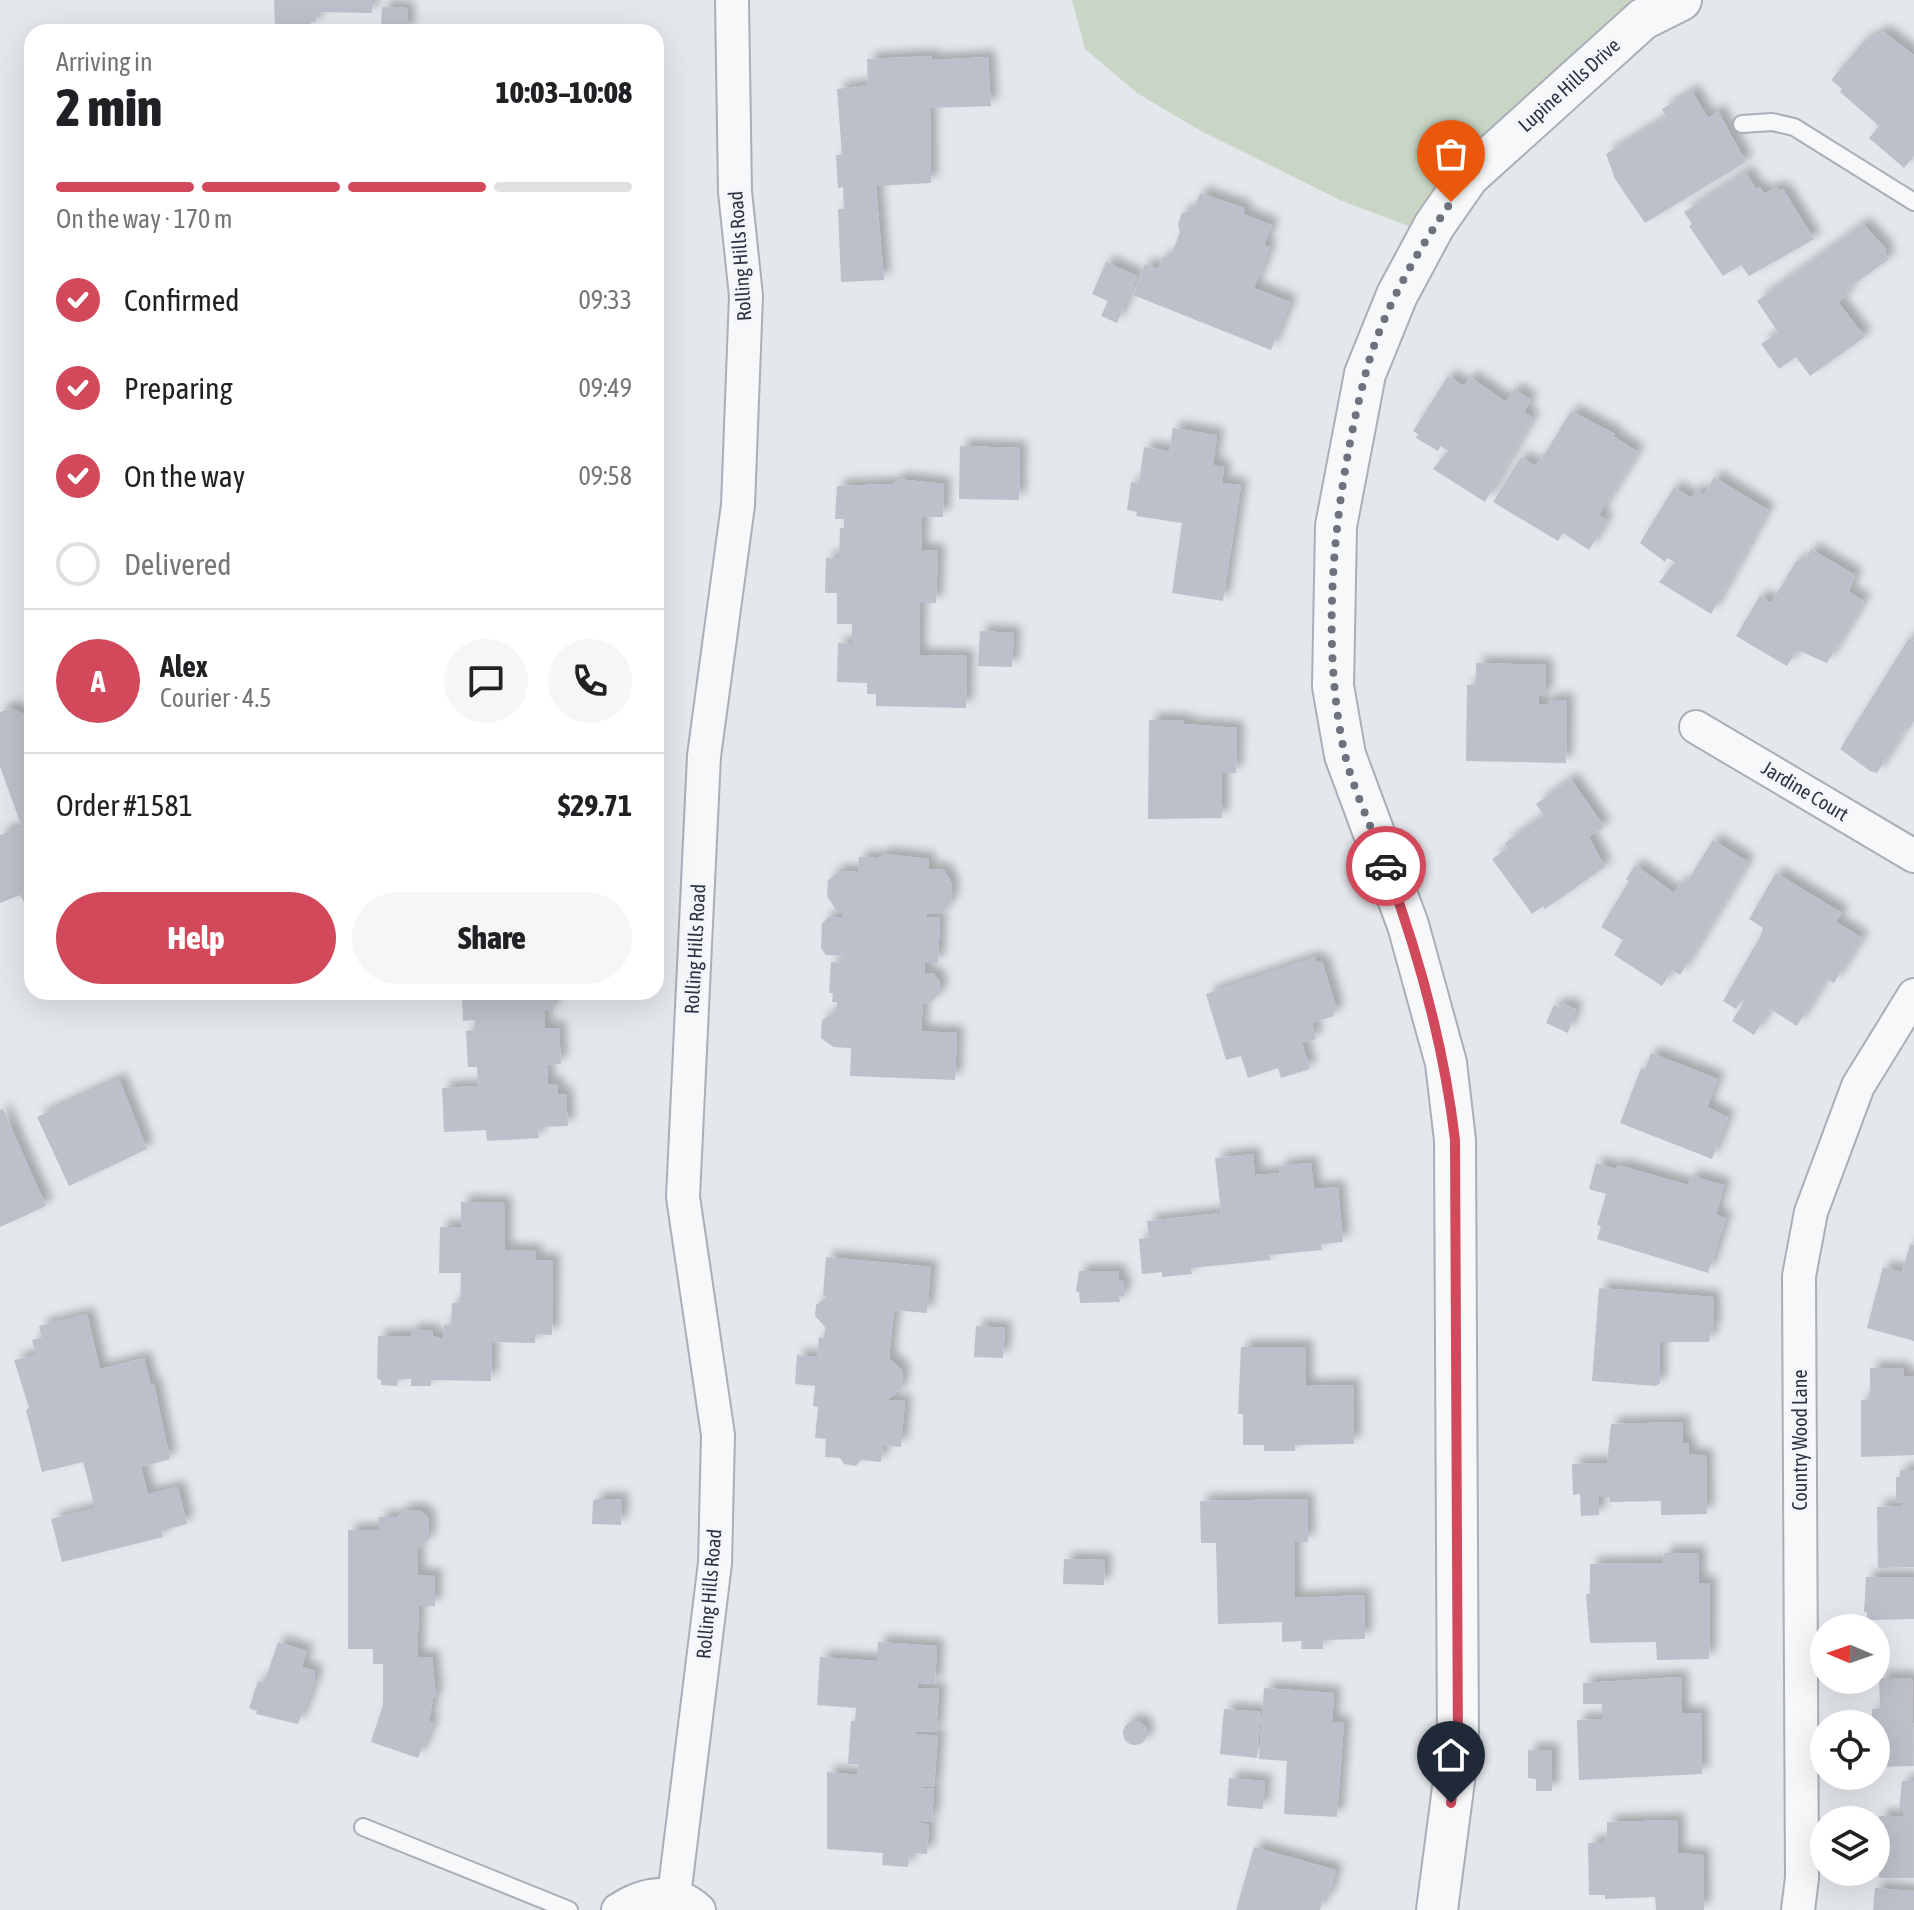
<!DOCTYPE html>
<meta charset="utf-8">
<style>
body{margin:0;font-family:"Asap Condensed",sans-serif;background:#f6f6f6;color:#202124;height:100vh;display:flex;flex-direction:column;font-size:30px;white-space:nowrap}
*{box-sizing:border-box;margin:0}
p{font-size:26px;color:#757577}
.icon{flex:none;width:44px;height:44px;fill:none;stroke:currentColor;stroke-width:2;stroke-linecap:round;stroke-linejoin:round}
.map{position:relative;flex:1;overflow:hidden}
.sheet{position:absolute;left:24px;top:24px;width:640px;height:976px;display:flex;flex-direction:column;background:#fff;border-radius:24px;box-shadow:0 8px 32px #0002}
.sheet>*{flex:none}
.needle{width:52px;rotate:272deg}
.controls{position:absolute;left:1810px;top:1614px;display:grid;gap:16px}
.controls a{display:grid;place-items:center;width:80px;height:80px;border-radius:50%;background:#fff;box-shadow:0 8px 32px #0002;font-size:40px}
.pin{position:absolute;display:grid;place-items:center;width:68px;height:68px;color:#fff;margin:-82px -34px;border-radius:50% 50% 50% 0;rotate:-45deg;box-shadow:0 0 8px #0007}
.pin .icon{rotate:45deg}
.courier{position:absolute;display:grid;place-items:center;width:80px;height:80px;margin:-40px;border:6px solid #d1495b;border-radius:50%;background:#fff;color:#222;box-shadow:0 2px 10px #0007}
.head em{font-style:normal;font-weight:800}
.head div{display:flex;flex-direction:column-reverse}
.head{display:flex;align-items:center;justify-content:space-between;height:136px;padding:0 32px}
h1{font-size:52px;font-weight:800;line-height:60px}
.bar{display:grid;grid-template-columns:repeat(4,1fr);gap:12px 8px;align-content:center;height:96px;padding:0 32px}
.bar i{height:10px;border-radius:6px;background:#e0e0e0}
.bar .active{background:#d1495b}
.bar p{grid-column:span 4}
.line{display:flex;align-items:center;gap:20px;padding:0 32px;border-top:2px solid #e0e0e0}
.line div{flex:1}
.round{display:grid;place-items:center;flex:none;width:84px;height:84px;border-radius:42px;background:#f6f6f6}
ol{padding:0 32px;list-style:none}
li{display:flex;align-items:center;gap:24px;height:88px}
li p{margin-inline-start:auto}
li .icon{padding:8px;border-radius:50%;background:#d1495b;color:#fff;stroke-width:4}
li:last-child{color:#757577}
li i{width:44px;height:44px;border:4px solid #e0e0e0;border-radius:50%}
.primary-button{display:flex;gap:16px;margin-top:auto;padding:16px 32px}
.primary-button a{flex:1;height:92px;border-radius:48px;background:#d1495b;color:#fff;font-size:32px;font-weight:800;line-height:92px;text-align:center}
.primary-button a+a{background:#f6f6f6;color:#202124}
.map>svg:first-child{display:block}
</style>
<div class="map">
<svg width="1914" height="1910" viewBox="0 0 1914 1910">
<defs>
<filter id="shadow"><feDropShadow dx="7" dy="-7" stdDeviation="4" flood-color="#0004"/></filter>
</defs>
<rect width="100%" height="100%" fill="#e4e7ec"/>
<polygon fill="#c9d6c5" points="1072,0 1675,0 1430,234 1342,201 1201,131 1137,93 1085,49"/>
<g fill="#bbc0ca" filter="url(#shadow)">
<polygon points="274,0 372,0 372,13 317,12 316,22 311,22 311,26 275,25"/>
<polygon points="382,7 407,8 408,32 381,32"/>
<polygon points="1884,32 1914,55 1914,156 1904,168 1869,138 1879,126 1840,92 1842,89 1831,80 1863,42"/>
<polygon points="932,56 932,60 988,57 991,106 930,108 931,183 876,186 884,280 841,282 838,209 844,209 843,187 838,188 836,155 842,155 837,89 868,85 867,59"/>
<polygon points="1692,91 1708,118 1718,111 1746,162 1645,223 1615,179 1606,154 1667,117 1662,109"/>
<polygon points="1746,172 1756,189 1760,187 1764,194 1776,187 1779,191 1783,189 1814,239 1749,276 1741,265 1723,276 1689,226 1692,224 1684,212"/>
<polygon points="1200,193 1245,208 1243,214 1272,225 1264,245 1270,247 1254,288 1290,302 1271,350 1133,295 1145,264 1158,269 1163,256 1170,259 1180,232 1178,224 1182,213 1193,209"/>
<polygon points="1863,224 1887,250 1884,252 1889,259 1846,290 1848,294 1838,302 1865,337 1810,376 1796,357 1779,369 1761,344 1778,332 1757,301"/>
<polygon points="1106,262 1137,276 1117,323 1101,316 1108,301 1092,294"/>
<polygon points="1448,376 1464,386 1470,377 1506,402 1514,389 1531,400 1524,412 1533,418 1485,502 1433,469 1448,451 1441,446 1438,451 1416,438 1418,434 1413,431"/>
<polygon points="1571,411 1615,434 1613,436 1638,452 1599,515 1607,520 1589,550 1563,533 1558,541 1493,502 1521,457 1535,466 1544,455"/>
<polygon points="1173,428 1217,435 1213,465 1224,467 1222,483 1241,485 1223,601 1172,593 1182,523 1136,516 1137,512 1127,510 1131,482 1139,483 1144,447 1169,451"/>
<polygon points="960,446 1020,448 1019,500 959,499"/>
<polygon points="1714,477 1768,510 1711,614 1659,582 1675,562 1667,558 1665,562 1640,543 1674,487 1691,498 1696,490 1704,495"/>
<polygon points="898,479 944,484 943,517 922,517 921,550 938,551 936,603 920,603 919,655 967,656 966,708 876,706 876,694 867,694 867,683 837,682 838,643 852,644 852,624 837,624 837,593 825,593 826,558 839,558 840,528 844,528 844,519 835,519 837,486 894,484"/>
<polygon points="1811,549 1855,575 1849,592 1864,601 1827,663 1797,650 1787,666 1736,636 1760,596 1771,603 1797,560 1803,563"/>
<polygon points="980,631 1014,633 1012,667 978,666"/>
<polygon points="1909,638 1914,641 1914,721 1908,730 1905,728 1877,773 1870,771 1840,749"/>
<polygon points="1476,663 1546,665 1546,696 1539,696 1539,705 1548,704 1548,700 1567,700 1566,763 1466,761 1467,685 1476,685"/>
<polygon points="11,708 30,717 32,722 32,917 20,895 0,903 0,835 22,827 0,767 0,712"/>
<polygon points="1149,720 1183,720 1184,724 1237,728 1236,773 1222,773 1222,818 1148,819"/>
<polygon points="1571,779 1604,827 1589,837 1605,867 1545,909 1543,906 1532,914 1492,859 1508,848 1505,843 1544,815 1536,804"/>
<polygon points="1713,840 1748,862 1680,975 1672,970 1662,986 1614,955 1623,940 1601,927 1629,881 1626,879 1635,865 1674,893 1681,882 1685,885"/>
<polygon points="886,854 929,859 928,869 944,870 952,884 952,900 942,914 927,914 927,917 940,918 938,963 925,963 925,973 933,973 940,982 940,993 929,1004 923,1003 921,1031 957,1033 955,1080 850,1076 851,1048 833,1047 821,1038 822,1020 836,1012 837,1002 832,1002 833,993 829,993 831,962 842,963 843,956 826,955 821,948 822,924 828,917 842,917 842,910 836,910 827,896 828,880 839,871 858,872 859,857 877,858"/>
<polygon points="1776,873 1842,913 1836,922 1862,938 1834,983 1826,979 1797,1026 1770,1009 1754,1035 1732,1021 1747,997 1744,996 1736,1009 1723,1001 1760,937 1763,928 1749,919"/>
<polygon points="1315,957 1317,963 1322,961 1337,1010 1333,1012 1334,1016 1312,1023 1316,1039 1302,1043 1310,1069 1281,1078 1278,1068 1248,1078 1241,1056 1226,1060 1206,994"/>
<polygon points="462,992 552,992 553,1011 544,1011 545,1028 559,1028 561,1064 547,1065 548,1084 557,1084 558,1094 566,1094 568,1126 538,1127 539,1138 487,1141 486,1130 444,1132 442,1088 478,1086 477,1067 468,1067 466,1031 475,1030 475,1020 463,1021"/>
<polygon points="1563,1003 1576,1009 1568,1033 1546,1023 1554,1005 1561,1008"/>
<polygon points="1651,1053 1718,1079 1707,1107 1728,1117 1712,1159 1620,1123 1641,1068 1645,1069"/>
<polygon points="119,1079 147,1149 69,1186 37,1117"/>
<polygon points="3,1109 46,1206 0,1227 0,1110"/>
<polygon points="1253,1154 1255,1175 1280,1173 1279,1166 1311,1163 1314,1189 1338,1187 1343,1242 1321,1244 1322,1250 1269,1255 1271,1260 1191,1268 1192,1274 1162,1277 1162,1272 1142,1274 1139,1239 1149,1238 1147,1221 1221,1213 1215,1158"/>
<polygon points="1596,1163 1616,1169 1618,1165 1688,1185 1691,1176 1724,1185 1716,1215 1726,1218 1708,1273 1597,1239 1601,1226 1597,1225 1606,1194 1589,1189"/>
<polygon points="461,1202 505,1203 505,1250 535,1251 536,1260 553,1260 552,1335 535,1334 535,1343 492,1342 491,1381 431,1380 431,1386 411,1386 411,1379 398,1379 397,1386 381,1385 381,1380 377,1379 378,1336 411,1336 411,1330 432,1331 433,1336 443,1339 444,1325 451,1325 452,1303 460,1303 461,1273 439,1273 440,1227 461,1227"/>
<polygon points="1910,1244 1914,1245 1914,1341 1867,1328 1883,1267 1902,1272"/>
<polygon points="826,1257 931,1267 927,1313 894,1310 889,1358 903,1371 901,1389 887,1400 905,1401 901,1447 883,1445 881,1462 861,1460 856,1466 844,1464 840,1458 825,1457 826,1439 815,1438 818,1407 813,1406 815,1386 795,1384 797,1355 817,1357 819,1337 824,1338 825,1327 815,1316 816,1305 827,1297 823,1294"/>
<polygon points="1079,1271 1119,1271 1119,1280 1123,1280 1124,1296 1119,1296 1120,1302 1080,1303 1079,1292 1076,1292"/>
<polygon points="1599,1288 1713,1297 1714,1323 1709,1342 1660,1342 1660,1383 1656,1386 1592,1381"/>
<polygon points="87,1314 100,1369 144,1358 151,1385 154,1384 170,1459 141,1467 148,1494 178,1487 187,1524 161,1531 163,1537 62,1562 51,1519 95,1508 83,1462 42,1472 26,1410 29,1408 14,1360 36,1355 32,1340 42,1337 39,1326"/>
<polygon points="976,1326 1005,1328 1003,1358 974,1357"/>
<polygon points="1241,1347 1306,1347 1306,1386 1353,1385 1354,1444 1295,1445 1295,1451 1264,1451 1264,1445 1243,1445 1243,1414 1238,1414"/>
<polygon points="1870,1368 1904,1369 1904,1376 1914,1376 1914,1455 1861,1457 1861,1400 1870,1399"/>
<polygon points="1683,1422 1683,1443 1689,1444 1689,1454 1706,1456 1707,1514 1661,1515 1661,1501 1610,1502 1610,1497 1599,1497 1599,1515 1581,1516 1580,1494 1573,1495 1572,1464 1607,1463 1611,1424"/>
<polygon points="1900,1470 1914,1470 1914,1567 1878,1568 1877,1507 1901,1506 1901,1503 1896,1502 1896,1477 1900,1477"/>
<polygon points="597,1499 622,1499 621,1525 592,1524 593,1501"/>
<polygon points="1307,1499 1308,1542 1294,1542 1295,1598 1364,1595 1365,1639 1323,1640 1323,1649 1301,1649 1302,1641 1282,1642 1282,1622 1218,1624 1216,1543 1201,1543 1200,1501"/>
<polygon points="404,1510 419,1510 428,1517 429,1539 417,1549 418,1575 435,1575 435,1606 419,1606 417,1657 432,1657 436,1698 433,1698 429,1722 433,1723 418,1758 371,1742 383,1705 383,1664 373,1664 373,1649 348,1649 348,1530 379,1530 379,1517 397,1517"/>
<polygon points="1664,1553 1699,1553 1699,1583 1710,1583 1709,1659 1657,1660 1656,1642 1590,1643 1586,1594 1590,1594 1590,1564 1663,1563"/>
<polygon points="1064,1559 1105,1560 1104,1585 1063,1584"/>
<polygon points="1866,1577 1914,1577 1914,1619 1867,1620 1867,1612 1864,1612"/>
<polygon points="278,1642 307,1651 302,1667 315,1671 315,1680 298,1724 256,1714 257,1711 249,1708 258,1681 264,1683"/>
<polygon points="878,1642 937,1646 935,1684 918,1683 918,1688 939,1689 936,1732 916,1731 916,1734 938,1736 934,1787 913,1787 934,1789 932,1822 912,1820 929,1825 927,1854 910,1853 908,1867 882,1865 883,1853 827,1849 827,1772 857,1775 858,1764 848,1764 851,1721 855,1721 856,1708 817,1705 820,1657 877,1661"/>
<polygon points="1681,1677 1682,1713 1701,1713 1702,1774 1579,1780 1577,1720 1602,1719 1602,1704 1583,1704 1583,1683"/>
<polygon points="1879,1678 1912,1678 1914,1766 1876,1767 1876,1724 1872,1724 1872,1709 1880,1708"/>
<polygon points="1264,1688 1334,1693 1332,1722 1344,1723 1337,1817 1284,1814 1287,1761 1259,1759"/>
<polygon points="1224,1709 1261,1712 1257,1758 1220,1754"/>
<circle cx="1135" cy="1733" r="12"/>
<polygon points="1528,1750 1552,1750 1552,1791 1536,1791 1536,1779 1528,1778"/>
<polygon points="1229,1778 1265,1781 1263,1809 1227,1806"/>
<polygon points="1902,1781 1914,1781 1914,1878 1879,1878 1879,1816 1903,1816 1903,1811 1899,1811"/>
<polygon points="1678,1820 1678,1853 1703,1855 1704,1910 1656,1910 1655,1897 1605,1899 1605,1895 1589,1895 1588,1843 1603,1843 1607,1838 1607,1822"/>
<polygon points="1254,1847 1336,1870 1328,1899 1324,1897 1320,1910 1236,1910"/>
<polygon points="1875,1888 1914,1891 1914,1910 1873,1910"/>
</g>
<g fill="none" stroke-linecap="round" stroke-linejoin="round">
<g stroke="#a9aeb7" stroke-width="20">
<g id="service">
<polyline points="1742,124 1772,122 1794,127 1914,202"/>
<polyline points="363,1827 569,1910"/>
</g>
</g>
<g stroke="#a9aeb7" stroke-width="36">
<g id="minor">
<polyline points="1696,727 1914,856"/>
<polyline points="674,1896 715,1563 718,1435 683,1197 704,756 738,505 746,296 735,192 732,0"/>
<path d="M618 1910C643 1893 675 1887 699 1910"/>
<polyline points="1798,1910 1802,1878 1799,1276 1811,1212 1858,1086 1914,995"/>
</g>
</g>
<g stroke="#a9aeb7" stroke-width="44">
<polyline id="tertiary" points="1437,1910 1458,1750 1455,1140 1446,1063 1408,925 1345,755 1333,686 1336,526 1365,374 1397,295 1434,226 1468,177 1643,19 1681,0"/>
</g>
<use href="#service" stroke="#f7f8fa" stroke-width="16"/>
<use href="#minor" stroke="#f7f8fa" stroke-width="32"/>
<use href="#tertiary" stroke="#f7f8fa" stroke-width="40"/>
</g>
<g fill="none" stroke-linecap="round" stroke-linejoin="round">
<path stroke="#6c737f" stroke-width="8" stroke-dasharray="0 14.4" d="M1386 866C1372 828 1353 790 1344 751 1319 633 1335 493 1365 376 1380 315 1416 253 1451 202"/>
<path stroke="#d1495b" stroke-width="10" d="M1386 866C1419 955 1444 1045 1455 1140L1458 1750 1451 1803"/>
</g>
<g text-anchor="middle" stroke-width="7" stroke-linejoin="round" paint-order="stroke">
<g font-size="20" fill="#2b3445" stroke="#f4f6f9">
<text transform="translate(1569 85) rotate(-42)" y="7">Lupine Hills Drive</text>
<text transform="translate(740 256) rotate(-94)" y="7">Rolling Hills Road</text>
<text transform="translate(1805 791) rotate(31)" y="7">Jardine Court</text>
<text transform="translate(695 949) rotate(-87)" y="7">Rolling Hills Road</text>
<text transform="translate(1800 1440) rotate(-90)" y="7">Country Wood Lane</text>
<text transform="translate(709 1594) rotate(-85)" y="7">Rolling Hills Road</text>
</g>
</g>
</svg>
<div class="controls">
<a><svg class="needle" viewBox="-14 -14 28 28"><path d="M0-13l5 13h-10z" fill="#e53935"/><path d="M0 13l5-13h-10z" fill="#757577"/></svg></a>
<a><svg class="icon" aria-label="locate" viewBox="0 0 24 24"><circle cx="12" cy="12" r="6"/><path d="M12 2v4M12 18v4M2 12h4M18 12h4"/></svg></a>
<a><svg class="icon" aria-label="layers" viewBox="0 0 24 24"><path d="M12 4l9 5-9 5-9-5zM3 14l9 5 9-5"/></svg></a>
</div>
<div class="pin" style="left:1451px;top:202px;background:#ea580c"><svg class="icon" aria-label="bag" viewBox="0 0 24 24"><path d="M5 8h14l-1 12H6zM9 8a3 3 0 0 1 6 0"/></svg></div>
<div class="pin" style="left:1451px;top:1803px;background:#1f2937"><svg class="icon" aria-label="home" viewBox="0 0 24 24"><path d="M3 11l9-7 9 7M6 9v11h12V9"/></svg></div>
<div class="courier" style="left:1386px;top:866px"><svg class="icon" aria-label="car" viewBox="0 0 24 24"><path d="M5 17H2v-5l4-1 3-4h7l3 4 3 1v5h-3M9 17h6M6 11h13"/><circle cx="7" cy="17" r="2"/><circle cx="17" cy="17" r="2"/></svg></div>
<section class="sheet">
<div class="head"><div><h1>2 min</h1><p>Arriving in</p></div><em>10:03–10:08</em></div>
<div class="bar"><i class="active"></i><i class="active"></i><i class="active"></i><i></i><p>On the way · 170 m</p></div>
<ol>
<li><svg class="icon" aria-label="check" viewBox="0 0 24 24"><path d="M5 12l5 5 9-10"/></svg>Confirmed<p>09:33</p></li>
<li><svg class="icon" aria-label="check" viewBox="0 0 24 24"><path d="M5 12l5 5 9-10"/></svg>Preparing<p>09:49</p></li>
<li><svg class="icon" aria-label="check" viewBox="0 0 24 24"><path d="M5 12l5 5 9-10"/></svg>On the way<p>09:58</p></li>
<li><i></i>Delivered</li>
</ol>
<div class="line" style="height:144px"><b class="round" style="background:#d1495b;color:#fff">A</b><div><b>Alex</b><p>Courier · 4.5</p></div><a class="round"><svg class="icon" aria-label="chat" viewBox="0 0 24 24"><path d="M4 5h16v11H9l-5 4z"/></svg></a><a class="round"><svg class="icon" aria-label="phone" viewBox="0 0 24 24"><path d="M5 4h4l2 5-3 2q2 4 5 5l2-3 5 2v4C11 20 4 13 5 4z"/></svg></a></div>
<div class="line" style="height:104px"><div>Order #1581</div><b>$29.71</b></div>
<div class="primary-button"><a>Help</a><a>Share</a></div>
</section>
</div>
